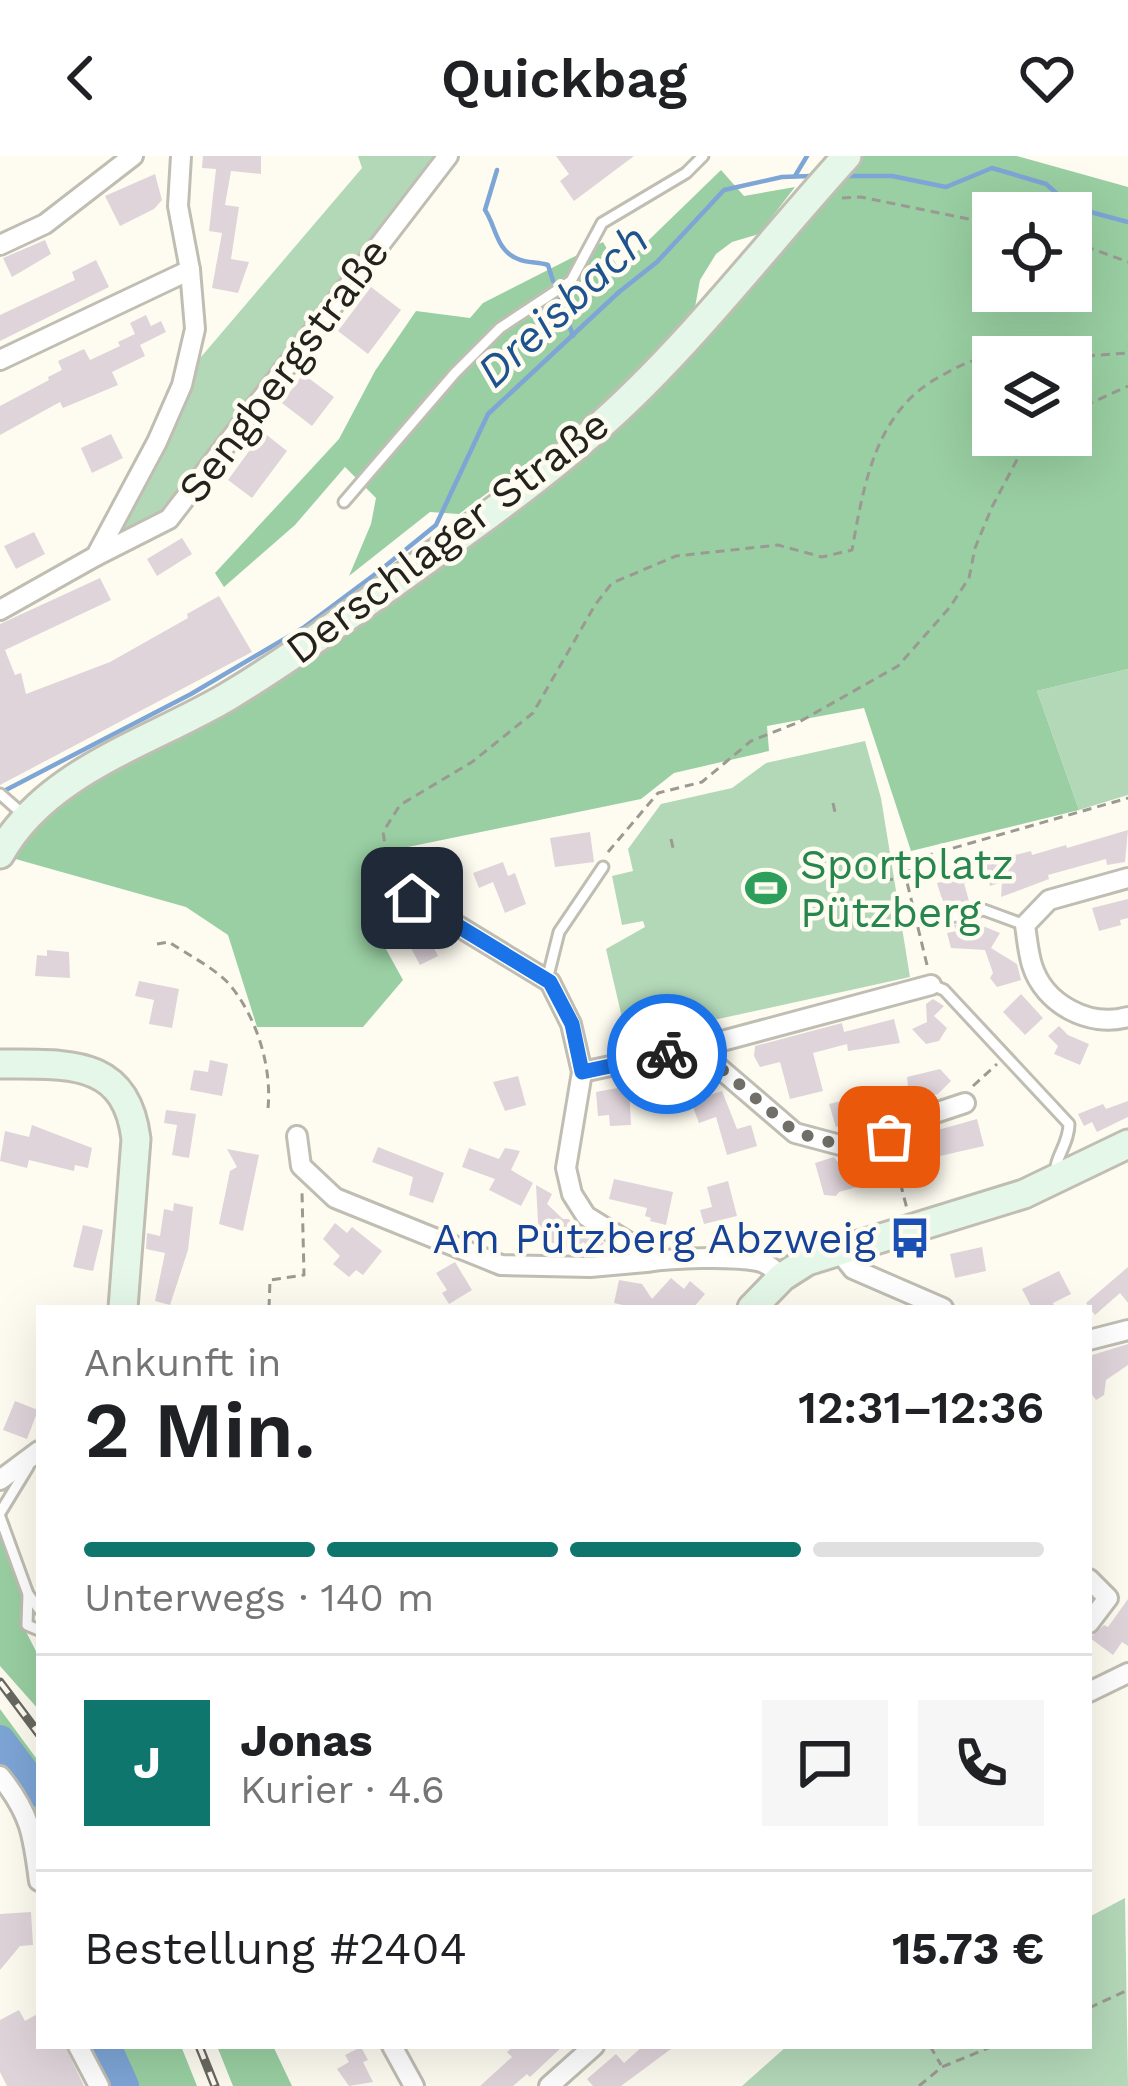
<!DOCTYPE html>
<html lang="de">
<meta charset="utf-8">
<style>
body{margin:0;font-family:"Work Sans",sans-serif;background:#f6f6f6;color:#202124;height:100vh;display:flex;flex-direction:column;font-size:45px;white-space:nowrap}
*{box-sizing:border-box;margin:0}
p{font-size:39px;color:#757577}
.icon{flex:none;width:66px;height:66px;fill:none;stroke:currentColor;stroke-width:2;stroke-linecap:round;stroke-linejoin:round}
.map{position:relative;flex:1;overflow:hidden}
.sheet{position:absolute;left:36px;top:1149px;width:1056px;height:744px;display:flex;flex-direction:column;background:#fff;border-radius:0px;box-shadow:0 12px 48px #0002}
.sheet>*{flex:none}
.fabs{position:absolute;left:972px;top:36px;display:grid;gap:24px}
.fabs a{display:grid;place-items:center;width:120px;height:120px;border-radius:0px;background:#fff;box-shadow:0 12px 48px #0002;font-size:60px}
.pin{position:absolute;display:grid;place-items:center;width:102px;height:102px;color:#fff;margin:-51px;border-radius:24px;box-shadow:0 6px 18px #0006}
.courier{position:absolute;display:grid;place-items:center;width:120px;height:120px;margin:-60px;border:9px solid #1a73e8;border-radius:50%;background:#fff;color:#222;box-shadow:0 3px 15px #0007}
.overview em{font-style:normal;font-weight:600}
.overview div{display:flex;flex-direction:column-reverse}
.overview{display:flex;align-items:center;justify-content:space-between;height:204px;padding:0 48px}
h1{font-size:78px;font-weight:600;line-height:90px}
.bar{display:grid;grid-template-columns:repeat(4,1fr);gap:18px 12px;align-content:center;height:144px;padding:0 48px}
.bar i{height:15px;border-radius:9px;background:#e0e0e0}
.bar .on{background:#0f766e}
.bar p{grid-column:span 4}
.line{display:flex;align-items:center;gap:30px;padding:0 48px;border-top:3px solid #e0e0e0}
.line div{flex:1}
.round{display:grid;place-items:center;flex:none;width:126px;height:126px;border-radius:0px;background:#f6f6f6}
header{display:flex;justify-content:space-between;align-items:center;height:156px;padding:0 48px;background:#fff;font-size:54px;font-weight:600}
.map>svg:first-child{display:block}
</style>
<header><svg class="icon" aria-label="back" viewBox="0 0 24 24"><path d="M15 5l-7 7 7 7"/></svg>Quickbag<svg class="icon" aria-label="heart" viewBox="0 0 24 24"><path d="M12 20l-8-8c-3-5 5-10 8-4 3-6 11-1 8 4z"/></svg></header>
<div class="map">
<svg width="1128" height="1930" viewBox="0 0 1128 1930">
<rect width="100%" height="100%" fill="#fefcf1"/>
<g fill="#b3d8b8">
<polygon points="358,0 436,0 166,349 148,367 121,378 166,287 195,218 195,208 362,12"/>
<polygon points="1128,513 1128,639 1079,654 1037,535"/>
<polygon points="865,585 881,642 910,821 627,883 606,793 645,771 643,765 622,769 612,720 633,715 628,693 661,648 732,632 766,607"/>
<polygon points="1125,1742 1128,1930 742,1930 787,1890 1089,1890 1089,1761"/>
</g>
<g fill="#99cfa2" fill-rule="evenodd">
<path d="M859 0H1017L1128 31V513L1037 535 1079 654 911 695 864 552 767 570 769 595 674 617 641 643 374 698 371 766 403 824 363 871H257L228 779 186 751 12 702 58 641 464 393ZM993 57H1071V135H993ZM993 201H1071V279H993Z"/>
<polygon points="721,14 744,40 795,31 759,78 732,86 716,98 700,124 695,151 626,225 575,272 459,358 430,356 349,420 371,368 376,342 345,311 295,369 224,431 215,417 339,283 375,215 416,155 470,162 483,147 603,86 619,113"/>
<polygon points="0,1380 21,1429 21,1466 39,1501 39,1554 0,1510"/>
<polygon points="0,1553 39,1606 39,1667 23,1631 0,1605"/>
<polygon points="91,1890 181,1890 197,1930 103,1930 93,1909"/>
<polygon points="217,1890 273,1890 292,1930 233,1930"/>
</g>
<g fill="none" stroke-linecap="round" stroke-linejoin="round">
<g stroke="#7da5d6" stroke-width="4.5">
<path d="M497 14 485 54C496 70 496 95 518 103 527 107 538 106 548 109L553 125"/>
<polyline points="795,20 807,0"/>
<polyline points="847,20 892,20 946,31 992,12 1046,28 1072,51 1128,66"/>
<polyline points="560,142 573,180"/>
<polyline points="0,637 191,538 303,472 378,416 436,369 488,258 619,136 657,106 724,34 782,21 811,20"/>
</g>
<g stroke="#7da5d6" stroke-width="30">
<polyline points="0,1584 39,1636"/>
<polyline points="106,1890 124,1930"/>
</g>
</g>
<g fill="#dfd4da">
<polygon points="203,0 261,0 261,18 231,15 225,49 239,51 231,103 249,106 238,137 212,132 222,77 209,75 216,13 202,12"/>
<polygon points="556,0 634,0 574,45 560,25 569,18"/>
<polygon points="155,18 162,44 154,53 120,70 105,40"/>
<polygon points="45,84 51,98 12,121 3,102"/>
<polygon points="96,104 109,131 0,185 0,159 75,124 72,116"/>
<polygon points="371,131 401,154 368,198 338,175"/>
<polygon points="146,159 151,170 161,165 166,176 140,189 145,200 112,216 118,229 63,252 60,246 0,279 0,250 49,224 48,221 62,214 58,205 84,193 90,204 120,190 118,186 135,178 130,167"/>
<polygon points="303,218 334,241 312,270 282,247"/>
<polygon points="263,276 287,295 252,342 228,324"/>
<polygon points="111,278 123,302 92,317 81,292"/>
<polygon points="34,376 45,398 16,413 4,390"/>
<polygon points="182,382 192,398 157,420 147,403"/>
<polygon points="100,422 111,444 5,494 15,519 21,517 26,538 110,506 188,462 187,458 219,440 252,496 0,629 0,468"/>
<polygon points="1128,674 1125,706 1107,709 1106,703 1048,719 1049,723 1001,741 1002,726 990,730 988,721 964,727 969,745 946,751 941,740 937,727 956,722 953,714 1031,695 1032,699 1066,689 1067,692"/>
<polygon points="590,676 594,706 555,711 550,682"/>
<polygon points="503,706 508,720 515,717 526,748 505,757 493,726 479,732 473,717"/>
<polygon points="397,743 423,770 438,800 420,809 405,781 383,757"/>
<polygon points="1128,743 1128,762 1120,764 1121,769 1099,775 1092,752"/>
<polygon points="973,766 1000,777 991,792 1017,808 1021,824 997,831 990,822 993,817 985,794 951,792 947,777 956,775 954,769"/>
<polygon points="47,794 69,796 70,822 35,820 37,799 47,800"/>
<polygon points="139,825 179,833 172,872 149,868 154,844 135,840"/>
<polygon points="1021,838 1043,862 1025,879 1003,856"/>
<polygon points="933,843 944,850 934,860 947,872 939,885 926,888 912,873 927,866 926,848"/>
<polygon points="894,863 900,887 848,895 847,888 813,897 823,935 790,943 780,906 760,911 754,900 755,890 842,867 844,876"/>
<polygon points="1059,870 1068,879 1089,888 1080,909 1054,898 1058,890 1048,880"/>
<polygon points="210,904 228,908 222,940 190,934 194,914 208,916"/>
<polygon points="692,907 695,921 702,919 707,940 722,935 737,973 751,969 757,990 727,999 716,961 699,967 685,930 663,935 658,914"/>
<polygon points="940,913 951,925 938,938 912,944 910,937 904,934 908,929 907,921"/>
<polygon points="518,920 526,949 505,955 493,926"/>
<polygon points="629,930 631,969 610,970 609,959 598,960 596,936"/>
<polygon points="870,938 876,960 836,971 829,948"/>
<polygon points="1128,945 1128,961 1097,976 1092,966 1084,970 1078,958 1103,948 1106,953"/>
<polygon points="166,954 196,958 189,1002 172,999 177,969 164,967"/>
<polygon points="977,963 984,990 887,1012 889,1022 839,1036 836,1040 824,1039 815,1007 834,1001 840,1009 902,992 913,981"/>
<polygon points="32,969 92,992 88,1012 75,1009 74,1015 29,1004 27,1012 0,1005 5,975 29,981"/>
<polygon points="378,991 444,1017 433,1047 409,1039 413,1021 372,1006"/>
<polygon points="469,992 499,1003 505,992 520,995 511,1014 533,1027 521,1050 489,1034 495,1023 462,1011"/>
<polygon points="227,993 259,999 243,1075 219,1068 230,1015 237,1011"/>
<polygon points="614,1023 673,1036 666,1069 650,1065 651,1062 645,1060 647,1052 609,1043"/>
<polygon points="728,1025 737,1060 704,1068 700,1054 712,1051 707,1031"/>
<polygon points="536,1029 552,1038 547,1048 563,1063 569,1063 577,1077 588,1077 604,1087 595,1097 583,1086 572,1097 562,1089 539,1084"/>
<polygon points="174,1047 193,1051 188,1094 170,1149 155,1145 165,1097 146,1093 147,1077 160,1080 164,1053 173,1055"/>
<polygon points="335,1067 347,1077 352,1071 382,1095 363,1119 356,1114 349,1121 333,1108 340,1100 323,1083"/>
<polygon points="83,1069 103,1074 93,1115 73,1111"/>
<polygon points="982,1091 986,1115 955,1122 950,1098"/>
<polygon points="455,1106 472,1134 449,1148 442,1137 447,1134 436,1117"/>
<polygon points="1128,1111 1128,1147 1120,1137 1095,1159 1086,1147"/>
<polygon points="1059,1115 1071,1138 1053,1147 1055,1152 1032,1152 1022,1133"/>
<polygon points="671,1122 684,1133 690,1125 705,1138 693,1152 636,1152 614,1147 619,1124 642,1128 652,1143"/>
<polygon points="1128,1188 1128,1209 1106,1224 1104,1239 1096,1244 1089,1234 1089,1200"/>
<polygon points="15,1245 38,1254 27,1283 3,1274"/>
<polygon points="1128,1443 1128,1490 1122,1486 1113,1499 1090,1482 1104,1469 1108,1471"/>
<polygon points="31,1756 33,1789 20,1790 0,1814 0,1758"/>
<polygon points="19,1854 25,1865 39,1857 39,1890 65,1890 84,1930 7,1930 0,1916 0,1864"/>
<polygon points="514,1890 563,1890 530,1921 527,1918 513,1930 480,1930 512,1901 507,1896"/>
<polygon points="643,1890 675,1890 621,1930 593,1930 587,1923 616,1898 624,1907"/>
<polygon points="361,1891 368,1904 363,1906 373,1926 349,1930 337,1913 349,1906 345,1899"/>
</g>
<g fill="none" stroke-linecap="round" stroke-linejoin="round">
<g stroke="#c0beb3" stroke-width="15">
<g id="service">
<polyline points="344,346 455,217 500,172 571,125 602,67 686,17 703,0"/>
<polyline points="0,638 25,660"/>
<polyline points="932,765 984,754 1025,769"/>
<polyline points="547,824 559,776 603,711"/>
<path d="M932 829 944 834 1069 968C1069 989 1053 1003 1056 1019"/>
<polyline points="0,1357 28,1311"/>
<polyline points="0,1361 28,1438 39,1453"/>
<polyline points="28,1438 27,1469 39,1474"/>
</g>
</g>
<g stroke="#c0beb3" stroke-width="24">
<g id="minor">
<polyline points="0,89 45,68 133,0"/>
<polyline points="0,204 190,114"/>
<polyline points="96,400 169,363 448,0"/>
<polyline points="0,454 96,400 157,286 182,229 195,173 190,114 178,50 181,0"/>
<path d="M1128 722 1049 744 1025 769C1027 782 1028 796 1032 809 1044 848 1089 872 1128 861"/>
<path d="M412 742 550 826 571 868 582 916 566 1012 572 1038 586 1060 636 1091 646 1106C674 1102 730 1100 757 1105 768 1107 774 1114 782 1121"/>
<polyline points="696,892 931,829"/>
<polyline points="582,916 696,892 795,977 840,989 889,981 914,964 965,947"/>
<polyline points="297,980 301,1010 335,1042 501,1109 590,1111 646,1106"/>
<polyline points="838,1094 853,1113 943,1152"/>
<polyline points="1089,1184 1128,1174"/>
<polyline points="0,1324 39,1295"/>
<polyline points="1089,1423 1108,1442 1089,1467"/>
<polyline points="1089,1536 1128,1517"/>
<path d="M0 1620C30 1657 33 1678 39 1725"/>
<polyline points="78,1890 99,1930"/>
<polyline points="392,1890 414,1930"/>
<polyline points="549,1930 594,1890"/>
</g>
</g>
<g stroke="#c0beb3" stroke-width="33">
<g id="secondary">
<path d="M0 698C46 615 149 587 227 541 290 503 348 460 407 418 471 372 536 326 595 274 685 196 766 89 847 0"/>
<path d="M0 908C66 909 126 901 136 983L123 1152"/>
<polyline points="752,1152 782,1121 807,1105 1024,1038 1128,988"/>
</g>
</g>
<g stroke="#9b9a92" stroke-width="3" stroke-dasharray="9 6" stroke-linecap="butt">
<polyline points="842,42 861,41 993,68"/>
<polyline points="1071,85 1128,106"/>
<polyline points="1071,201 1128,197"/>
<polyline points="1071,256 1128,230"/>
<polyline points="833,647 836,661"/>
<polyline points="671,683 674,696"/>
<polyline points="608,696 658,637 702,626 751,585 799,566 898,510 950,451 969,422 975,392 992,351 1020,298 1041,279"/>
<polyline points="884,724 905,722"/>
<path d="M401 726 388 707 383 676 400 649 472 606 533 557 595 449 612 427 676 400 778 389 822 401 852 394C864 327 876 254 941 220 959 210 972 202 993 202"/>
<path d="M157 788 169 786C188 799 215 812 230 829 257 862 272 911 268 952"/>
<polyline points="927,809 906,722 915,703 1128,642"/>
<polyline points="973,930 997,908"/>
<polyline points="893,998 907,1053"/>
<polyline points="269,1152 270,1124 304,1119 302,1036"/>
<polyline points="1089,1852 1128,1834"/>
<polyline points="930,1890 941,1909"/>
<polyline points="919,1930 942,1911 993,1890"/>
</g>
<use href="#service" stroke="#fff" stroke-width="9"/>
<use href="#minor" stroke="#fff" stroke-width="18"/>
<use href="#secondary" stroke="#e5f7e8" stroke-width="27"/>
<g stroke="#696962" stroke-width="9">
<g id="rail">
<polyline points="0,1526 39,1578"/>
<polyline points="199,1890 215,1930"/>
</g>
</g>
<use href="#rail" stroke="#fefcf1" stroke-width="4.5" stroke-dasharray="14" stroke-linecap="butt"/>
</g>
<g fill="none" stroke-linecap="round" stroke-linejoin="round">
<polyline stroke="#706f68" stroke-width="12" stroke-dasharray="0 21.6" points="667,898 697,892 795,976 840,989 889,981"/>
<polyline stroke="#1a73e8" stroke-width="15" points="412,742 550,826 572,868 582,916 667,898"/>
</g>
<defs>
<g id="stadium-bare" transform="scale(3.24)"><path d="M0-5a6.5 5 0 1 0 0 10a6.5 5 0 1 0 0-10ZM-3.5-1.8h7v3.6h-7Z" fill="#2e9e5b" stroke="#fefcf1" stroke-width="2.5" paint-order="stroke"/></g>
<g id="bus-bare" transform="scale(3.24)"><path d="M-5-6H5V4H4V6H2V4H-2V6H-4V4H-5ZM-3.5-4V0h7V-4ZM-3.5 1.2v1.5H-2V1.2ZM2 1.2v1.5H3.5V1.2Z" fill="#1a4fb4" stroke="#fefcf1" stroke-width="2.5" paint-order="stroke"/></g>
</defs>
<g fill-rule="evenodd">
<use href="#stadium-bare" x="766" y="732"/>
<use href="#bus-bare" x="910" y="1082"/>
</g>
<g text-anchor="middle" stroke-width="9" stroke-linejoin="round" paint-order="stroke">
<g font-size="42" fill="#23231e" stroke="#fefcf1">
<text transform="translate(283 214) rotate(-53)" y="15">Sengbergstraße</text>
<text transform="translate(447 380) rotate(-37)" y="15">Derschlager Straße</text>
</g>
<g font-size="42" fill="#27864d" stroke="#fefcf1" text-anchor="start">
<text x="800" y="723">Sportplatz<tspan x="800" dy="48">Pützberg</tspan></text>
</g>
<g font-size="42" fill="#164399" stroke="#fefcf1" text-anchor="end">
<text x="876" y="1097">Am Pützberg Abzweig</text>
</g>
<g font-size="45" font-style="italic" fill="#1e5390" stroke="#fefcf1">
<text transform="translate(562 149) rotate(-43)" y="16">Dreisbach</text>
</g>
</g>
</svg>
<div class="fabs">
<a><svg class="icon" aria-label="locate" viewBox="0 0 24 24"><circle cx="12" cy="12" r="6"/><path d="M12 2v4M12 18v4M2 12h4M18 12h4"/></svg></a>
<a><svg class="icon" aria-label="layers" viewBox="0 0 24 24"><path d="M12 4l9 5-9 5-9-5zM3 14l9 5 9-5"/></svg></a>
</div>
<div class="pin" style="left:889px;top:981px;background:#ea580c"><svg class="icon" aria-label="bag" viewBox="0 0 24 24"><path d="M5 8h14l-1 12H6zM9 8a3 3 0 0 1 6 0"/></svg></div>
<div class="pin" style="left:412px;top:742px;background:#1f2937"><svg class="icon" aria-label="home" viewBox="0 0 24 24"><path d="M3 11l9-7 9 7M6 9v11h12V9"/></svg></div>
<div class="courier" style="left:667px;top:898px"><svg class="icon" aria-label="bike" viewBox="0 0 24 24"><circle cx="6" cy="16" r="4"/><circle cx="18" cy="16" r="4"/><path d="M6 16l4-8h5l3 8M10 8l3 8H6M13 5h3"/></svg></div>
<section class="sheet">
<div class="overview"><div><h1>2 Min.</h1><p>Ankunft in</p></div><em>12:31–12:36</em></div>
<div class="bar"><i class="on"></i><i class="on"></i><i class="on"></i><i></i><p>Unterwegs · 140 m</p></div>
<div class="line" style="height:216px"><b class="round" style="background:#0f766e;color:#fff">J</b><div><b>Jonas</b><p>Kurier · 4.6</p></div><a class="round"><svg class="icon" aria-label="chat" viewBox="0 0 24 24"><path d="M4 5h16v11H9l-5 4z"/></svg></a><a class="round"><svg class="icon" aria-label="phone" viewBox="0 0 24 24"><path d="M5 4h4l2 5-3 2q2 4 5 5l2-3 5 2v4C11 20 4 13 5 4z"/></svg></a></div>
<div class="line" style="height:156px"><div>Bestellung #2404</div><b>15.73 €</b></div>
</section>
</div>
